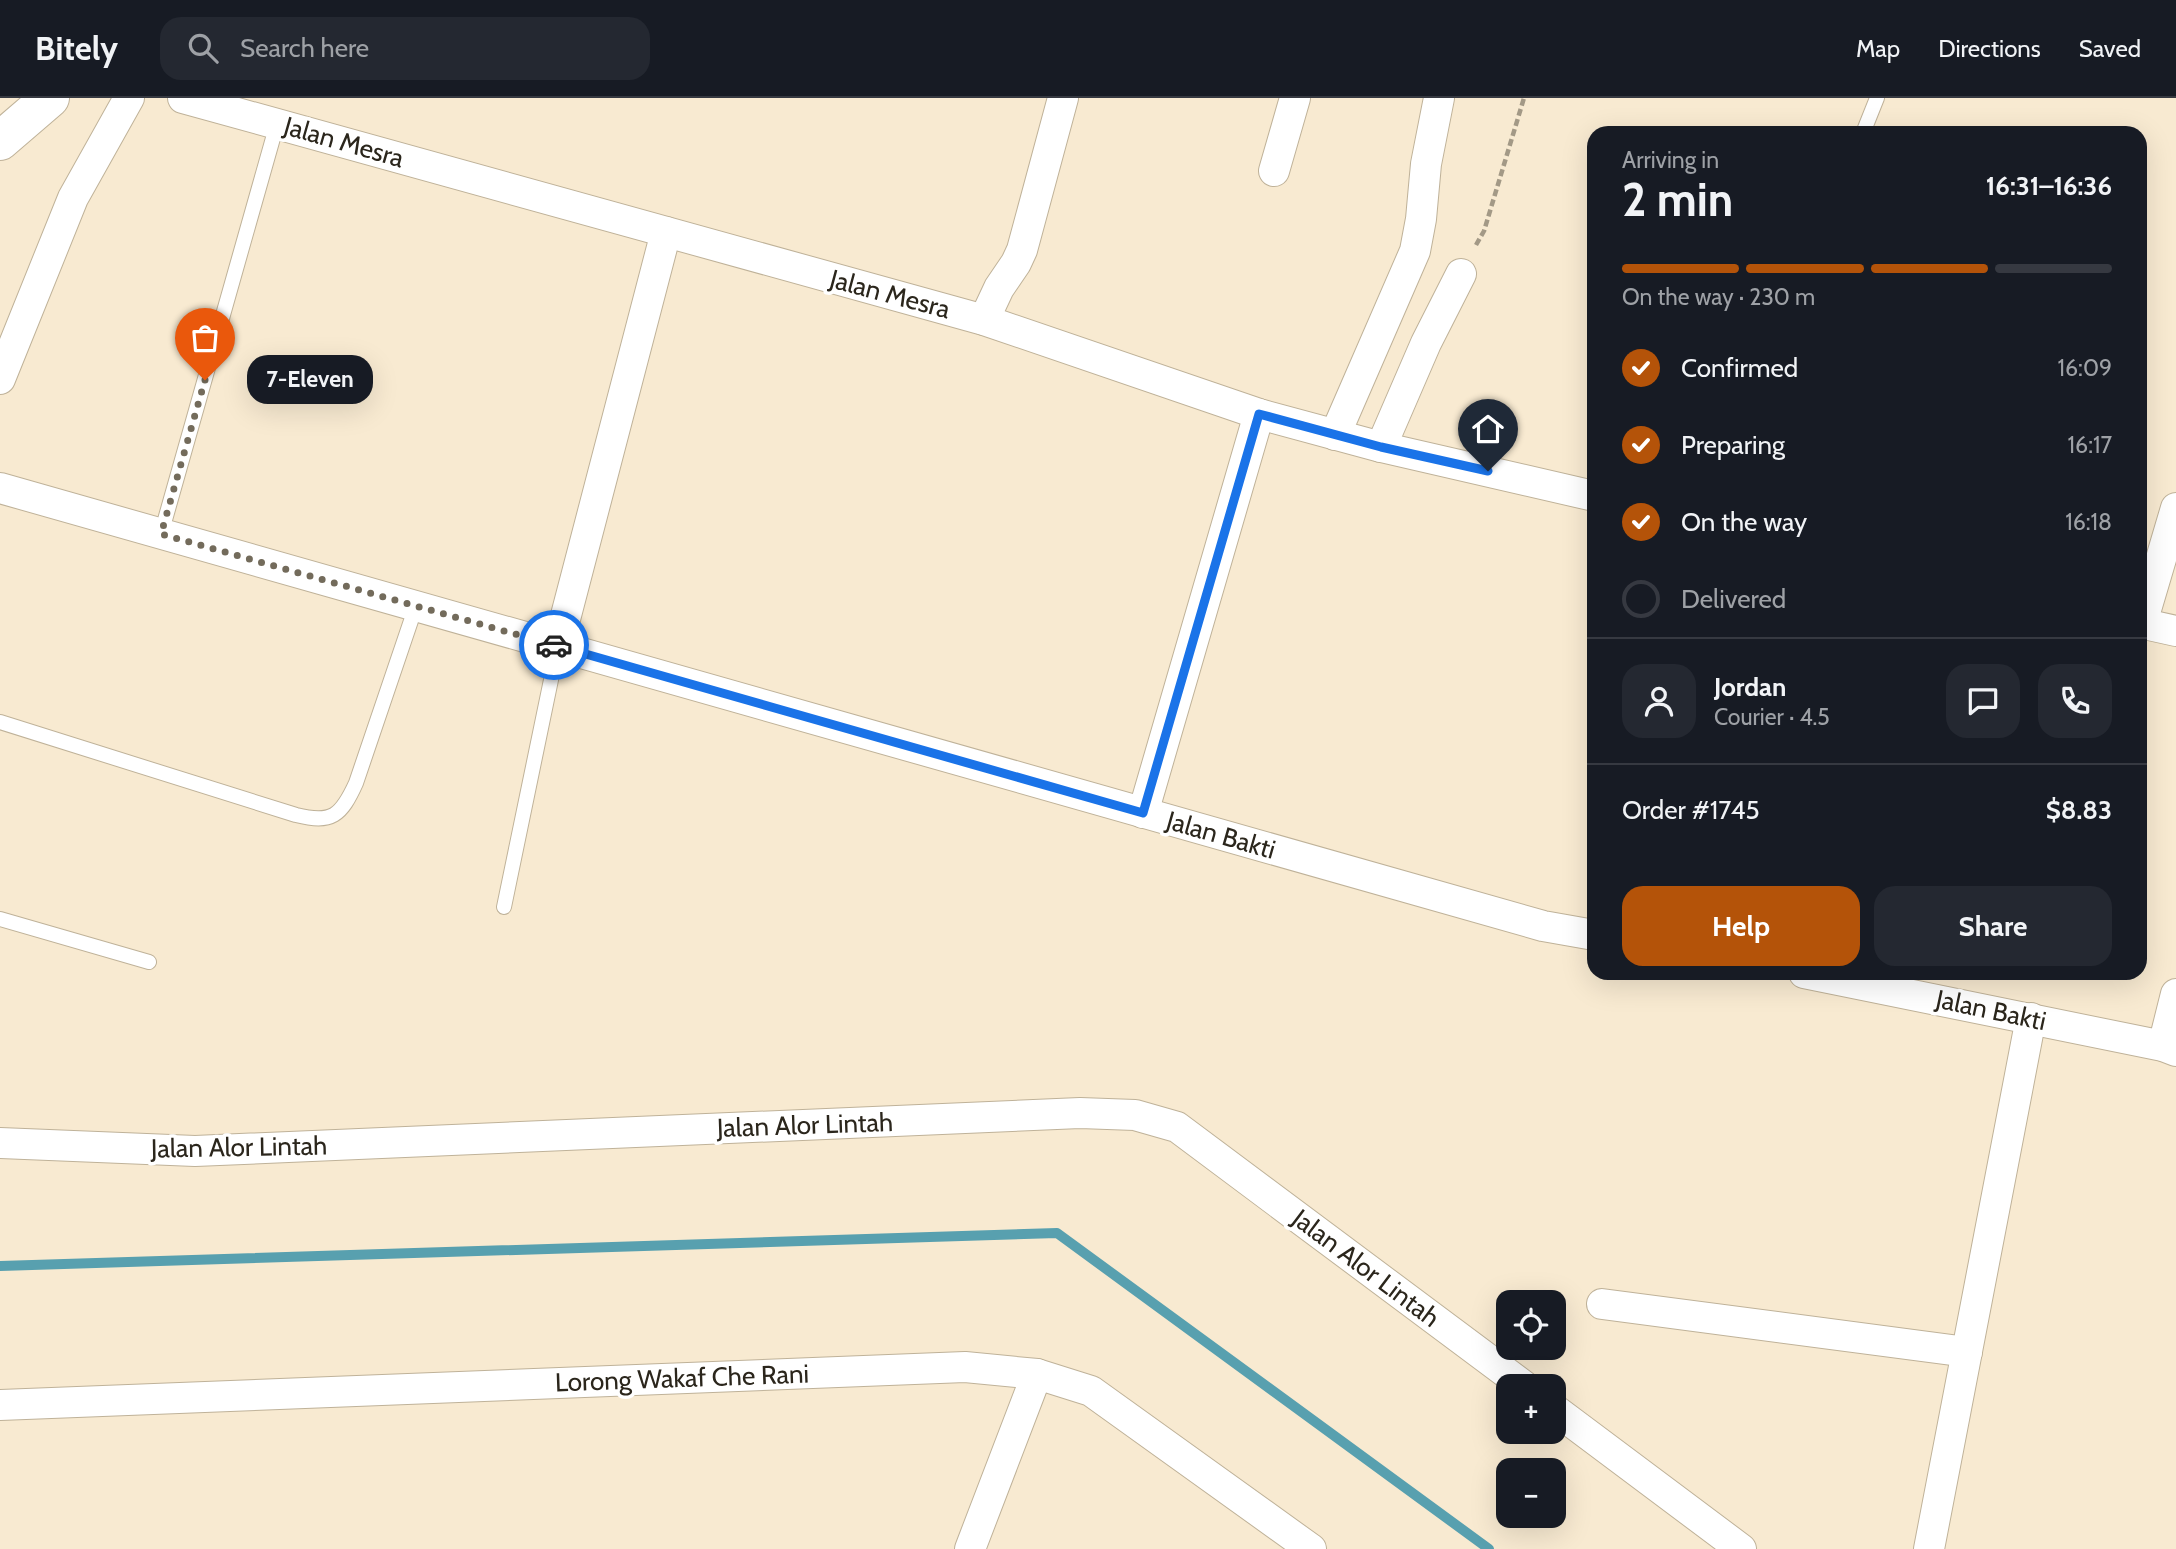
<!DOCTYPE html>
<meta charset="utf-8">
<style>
body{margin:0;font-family:Cabin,sans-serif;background:#242831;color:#f1f3f6;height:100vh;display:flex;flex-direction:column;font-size:26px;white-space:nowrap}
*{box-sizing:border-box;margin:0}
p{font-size:23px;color:#9ea1a6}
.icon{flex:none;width:38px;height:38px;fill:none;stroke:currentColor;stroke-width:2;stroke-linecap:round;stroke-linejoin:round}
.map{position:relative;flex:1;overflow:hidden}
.sheet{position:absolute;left:1587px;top:28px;width:560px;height:854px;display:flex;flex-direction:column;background:#171b24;border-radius:21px;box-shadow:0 7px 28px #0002}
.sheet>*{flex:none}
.controls{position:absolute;left:1496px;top:1192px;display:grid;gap:14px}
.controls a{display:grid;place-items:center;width:70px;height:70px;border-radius:14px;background:#171b24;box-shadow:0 7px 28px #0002;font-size:35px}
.pin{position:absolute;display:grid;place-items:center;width:60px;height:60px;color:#fff;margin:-72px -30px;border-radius:50% 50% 50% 0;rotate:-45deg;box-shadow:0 0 7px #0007}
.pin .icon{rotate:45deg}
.courier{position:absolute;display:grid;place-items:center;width:70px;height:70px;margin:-35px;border:5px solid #1a73e8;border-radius:50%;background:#fff;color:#222;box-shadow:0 2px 9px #0007}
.bubble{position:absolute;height:49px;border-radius:21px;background:#171b24;box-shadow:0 7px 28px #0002;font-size:23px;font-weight:700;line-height:49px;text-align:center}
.head em{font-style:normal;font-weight:700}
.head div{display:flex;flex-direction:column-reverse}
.head{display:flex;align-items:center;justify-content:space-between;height:119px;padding:0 35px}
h1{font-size:46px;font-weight:700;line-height:52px}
.bar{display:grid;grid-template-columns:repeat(4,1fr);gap:10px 7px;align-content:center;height:84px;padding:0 35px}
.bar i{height:9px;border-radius:5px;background:#363941}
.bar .active{background:#b45309}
.bar p{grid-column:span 4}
.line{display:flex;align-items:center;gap:18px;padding:0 35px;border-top:2px solid #363941}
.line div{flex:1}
.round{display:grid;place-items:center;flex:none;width:74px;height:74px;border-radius:21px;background:#242831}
ol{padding:0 35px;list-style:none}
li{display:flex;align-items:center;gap:21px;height:77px}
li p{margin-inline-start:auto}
li .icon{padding:7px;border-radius:50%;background:#b45309;color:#fff;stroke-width:4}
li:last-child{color:#9ea1a6}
li i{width:38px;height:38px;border:4px solid #363941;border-radius:50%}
.cta{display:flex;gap:14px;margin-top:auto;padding:14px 35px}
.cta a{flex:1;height:80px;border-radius:21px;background:#b45309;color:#fff;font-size:28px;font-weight:700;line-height:80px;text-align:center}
.cta a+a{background:#242831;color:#f1f3f6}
header{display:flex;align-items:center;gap:42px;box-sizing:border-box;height:98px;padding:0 35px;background:#171b24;border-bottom:2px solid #363941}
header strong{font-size:33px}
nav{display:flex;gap:38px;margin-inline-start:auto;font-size:24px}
.search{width:490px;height:63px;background:#242831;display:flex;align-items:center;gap:18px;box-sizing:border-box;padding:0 24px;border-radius:21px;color:#9ea1a6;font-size:26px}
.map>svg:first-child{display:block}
</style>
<header>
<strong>Bitely</strong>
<div class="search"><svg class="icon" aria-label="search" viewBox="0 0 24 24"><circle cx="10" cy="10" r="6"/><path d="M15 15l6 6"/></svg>Search here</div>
<nav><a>Map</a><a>Directions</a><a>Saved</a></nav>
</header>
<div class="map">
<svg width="2176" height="1451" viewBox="0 0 2176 1451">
<rect width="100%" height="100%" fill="#f8ead1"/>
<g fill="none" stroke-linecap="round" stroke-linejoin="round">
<polyline stroke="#58a0af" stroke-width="10" points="0,1168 1057,1135 1489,1451"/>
<g stroke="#bfb299" stroke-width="16">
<g id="service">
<polyline points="1863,35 1877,0"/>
<polyline points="161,436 277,26"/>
<path d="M0 624 296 717C332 726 341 718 356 685L416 508"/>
<polyline points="504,809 558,548"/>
<polyline points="0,821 149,864"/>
</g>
</g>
<g stroke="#bfb299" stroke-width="32">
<g id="minor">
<polyline points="183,0 984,222 1259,316 1381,349 1594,398"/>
<polyline points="1274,73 1295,0"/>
<polyline points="984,222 999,190 1016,165 1022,152 1063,0"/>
<polyline points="0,281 73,100 129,0"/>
<polyline points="1335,337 1415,153 1421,121 1426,66 1439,0"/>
<polyline points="1381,349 1426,245 1461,176"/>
<polyline points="0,390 1543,828 1594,837"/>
<polyline points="2140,525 2176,533"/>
<polyline points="2142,525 2176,410"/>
<polyline points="558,548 666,134"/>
<polyline points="1143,715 1259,316"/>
<polyline points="1804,875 2163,948 2176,953"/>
<polyline points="2163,948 2176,896"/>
<polyline points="0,1045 195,1053 1080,1015 1135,1017 1177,1029 1524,1288"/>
<polyline points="1602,1206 1967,1254"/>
<polyline points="0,1307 965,1269 1037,1276 1091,1293 1311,1451"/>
<polyline points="1554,1311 1741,1451"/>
<polyline points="970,1451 1037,1276"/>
<polyline points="1929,1451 2031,920"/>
</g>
</g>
<g stroke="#bfb299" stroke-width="40">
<polyline id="primary" points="0,43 50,0"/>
</g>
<polyline stroke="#a39986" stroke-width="4.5" stroke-dasharray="7 3.5" stroke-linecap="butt" points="1476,147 1484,133 1524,0"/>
<use href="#service" stroke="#fff" stroke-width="14"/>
<use href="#minor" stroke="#fff" stroke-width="30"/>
<use href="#primary" stroke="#fff" stroke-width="38"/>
</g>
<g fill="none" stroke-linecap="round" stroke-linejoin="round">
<polyline stroke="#736b5b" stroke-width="7" stroke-dasharray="0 12.6" points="205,282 161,436 554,547"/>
<polyline stroke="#1a73e8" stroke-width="9" points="554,547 1143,715 1259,316 1381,349 1488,373"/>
</g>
<g text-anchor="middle" stroke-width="7" stroke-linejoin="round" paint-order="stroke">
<g font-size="26" fill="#2b261c" stroke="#fff">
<text transform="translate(344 44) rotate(16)" y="9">Jalan Mesra</text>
<text transform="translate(890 196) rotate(15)" y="9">Jalan Mesra</text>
<text transform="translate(1221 737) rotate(16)" y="9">Jalan Bakti</text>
<text transform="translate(1991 912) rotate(12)" y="9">Jalan Bakti</text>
<text transform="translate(805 1027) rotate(-2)" y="9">Jalan Alor Lintah</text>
<text transform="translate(239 1049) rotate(-1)" y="9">Jalan Alor Lintah</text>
<text transform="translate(1366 1170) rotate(37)" y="9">Jalan Alor Lintah</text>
<text transform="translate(682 1280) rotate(-2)" y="9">Lorong Wakaf Che Rani</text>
</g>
</g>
</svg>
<div class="controls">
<a><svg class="icon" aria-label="locate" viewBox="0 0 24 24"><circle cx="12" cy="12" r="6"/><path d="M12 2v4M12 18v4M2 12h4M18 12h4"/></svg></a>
<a>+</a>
<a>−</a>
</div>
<div class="pin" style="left:205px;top:282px;background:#ea580c"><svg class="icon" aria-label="bag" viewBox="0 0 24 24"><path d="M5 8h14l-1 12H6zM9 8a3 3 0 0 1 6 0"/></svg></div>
<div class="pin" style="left:1488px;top:373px;background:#1f2937"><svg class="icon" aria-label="home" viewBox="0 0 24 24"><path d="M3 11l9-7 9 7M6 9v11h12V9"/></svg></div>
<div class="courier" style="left:554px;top:547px"><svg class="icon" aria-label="car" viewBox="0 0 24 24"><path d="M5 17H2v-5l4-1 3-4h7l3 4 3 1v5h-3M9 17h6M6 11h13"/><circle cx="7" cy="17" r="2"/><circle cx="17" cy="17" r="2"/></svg></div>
<div class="bubble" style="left:247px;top:257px;width:126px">7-Eleven</div>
<section class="sheet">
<div class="head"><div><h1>2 min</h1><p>Arriving in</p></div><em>16:31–16:36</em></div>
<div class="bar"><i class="active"></i><i class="active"></i><i class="active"></i><i></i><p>On the way · 230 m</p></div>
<ol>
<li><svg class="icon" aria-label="check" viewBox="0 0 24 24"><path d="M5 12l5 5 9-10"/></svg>Confirmed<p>16:09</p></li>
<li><svg class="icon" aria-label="check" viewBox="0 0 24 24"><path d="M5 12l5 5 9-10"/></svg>Preparing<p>16:17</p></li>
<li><svg class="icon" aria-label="check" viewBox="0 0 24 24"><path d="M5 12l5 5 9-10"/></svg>On the way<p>16:18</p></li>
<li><i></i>Delivered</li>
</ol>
<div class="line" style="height:126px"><a class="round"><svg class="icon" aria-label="person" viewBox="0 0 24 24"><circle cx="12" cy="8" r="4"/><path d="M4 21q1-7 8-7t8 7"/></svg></a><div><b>Jordan</b><p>Courier · 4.5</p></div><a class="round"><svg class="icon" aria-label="chat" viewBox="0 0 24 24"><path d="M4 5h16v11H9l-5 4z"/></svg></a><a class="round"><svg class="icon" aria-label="phone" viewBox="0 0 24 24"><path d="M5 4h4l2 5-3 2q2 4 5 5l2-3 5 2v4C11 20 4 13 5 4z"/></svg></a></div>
<div class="line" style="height:91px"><div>Order #1745</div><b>$8.83</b></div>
<div class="cta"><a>Help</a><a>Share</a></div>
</section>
</div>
